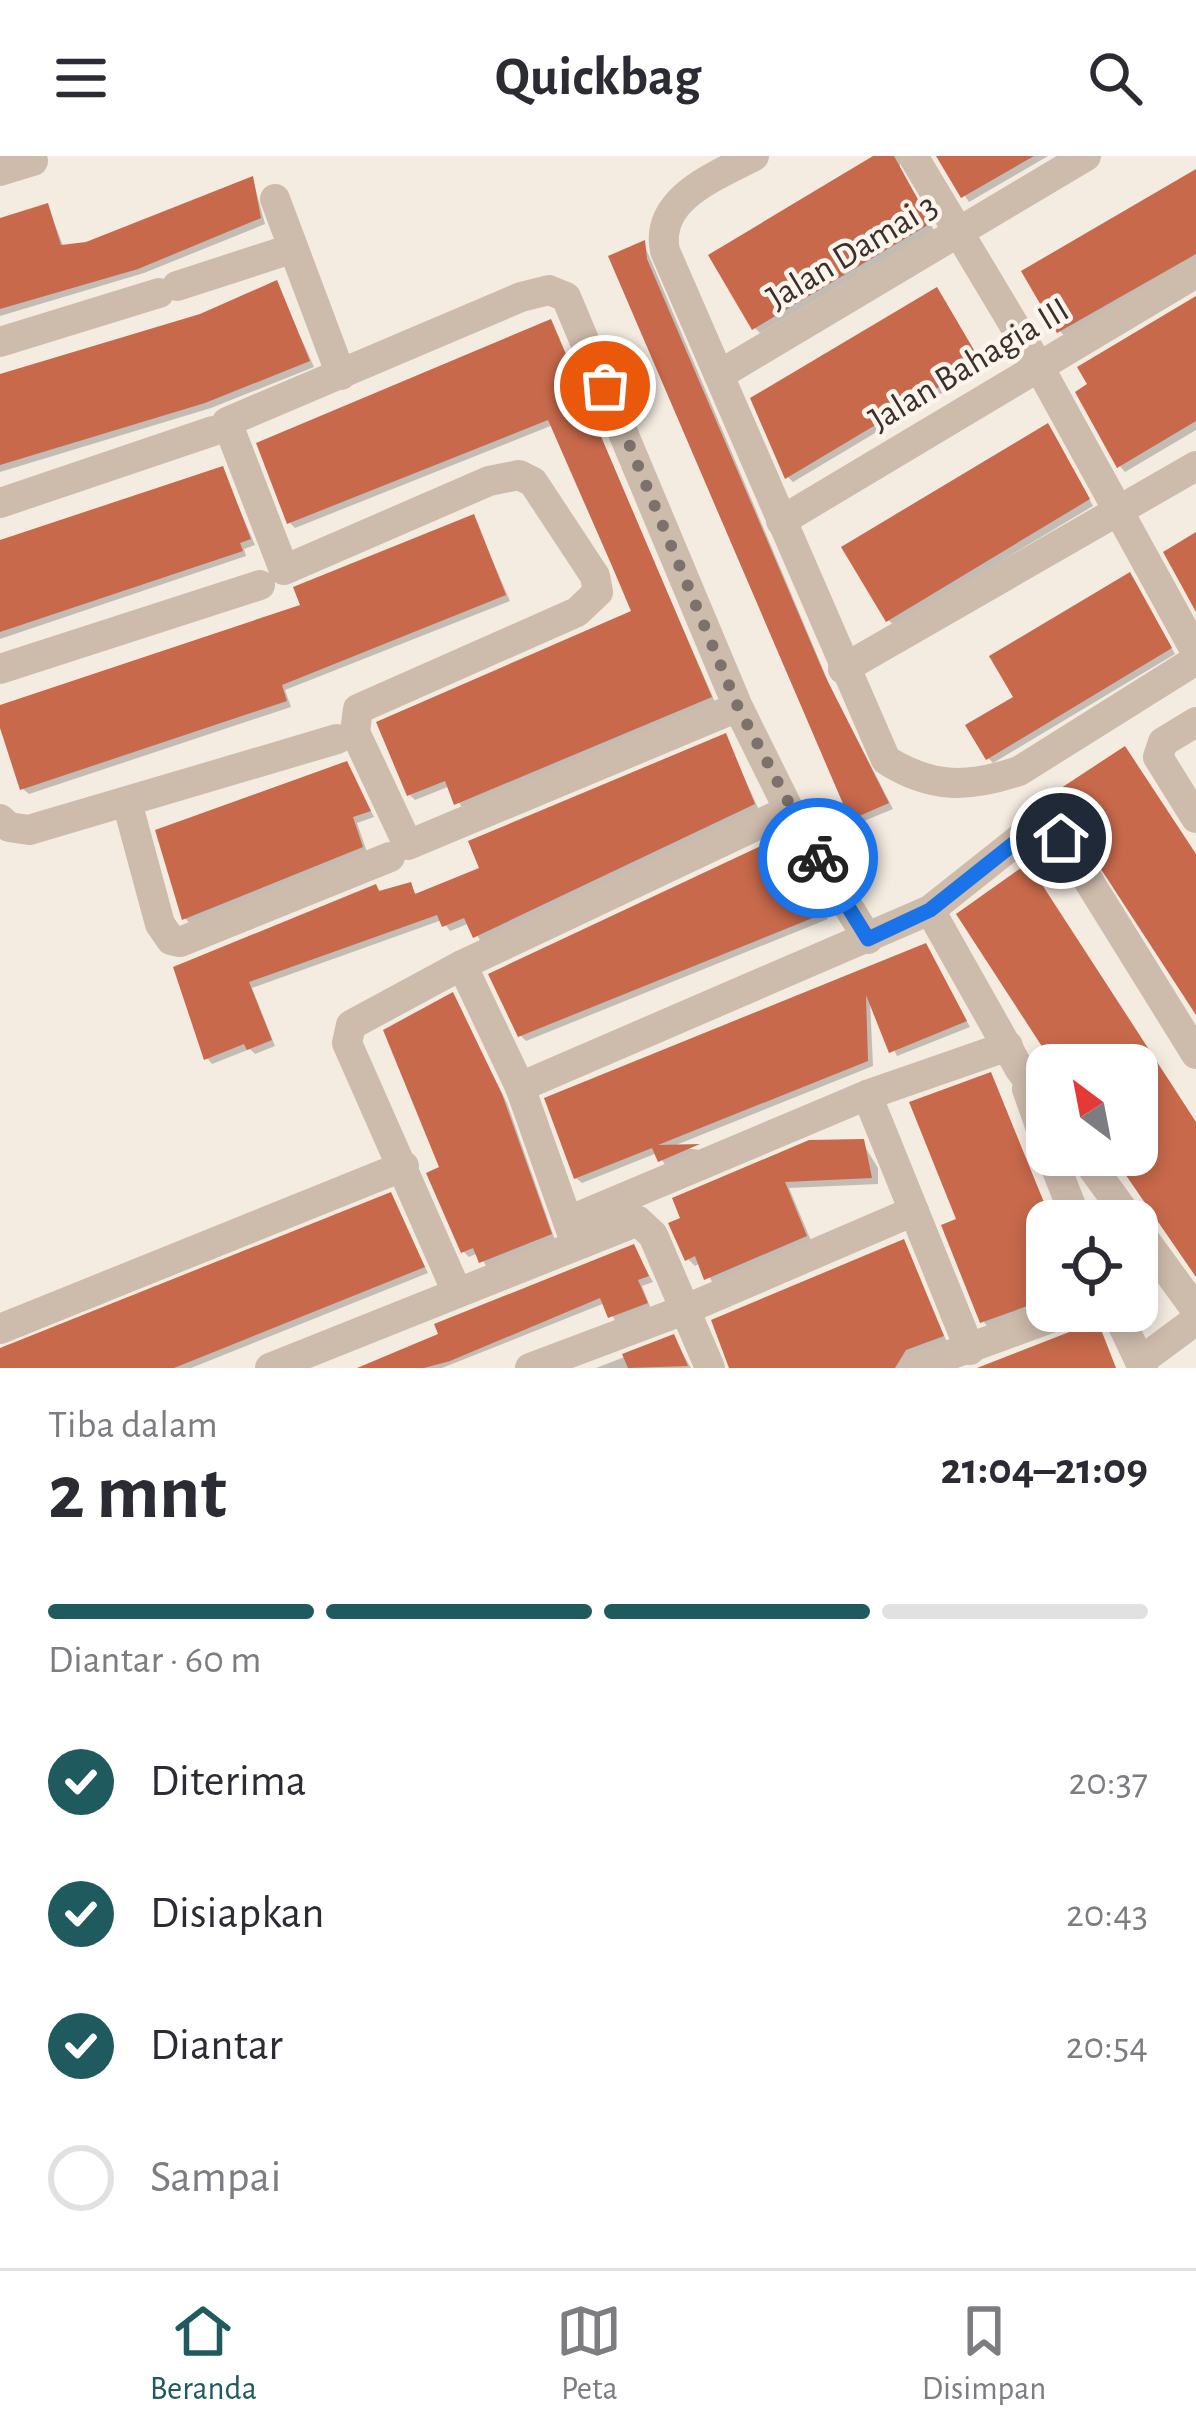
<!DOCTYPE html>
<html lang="id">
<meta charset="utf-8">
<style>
body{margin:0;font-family:"Alegreya Sans",sans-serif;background:#f2f2f3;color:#2b2b33;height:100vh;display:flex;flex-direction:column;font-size:45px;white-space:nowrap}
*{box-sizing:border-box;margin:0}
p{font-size:39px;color:#7c7c81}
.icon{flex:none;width:66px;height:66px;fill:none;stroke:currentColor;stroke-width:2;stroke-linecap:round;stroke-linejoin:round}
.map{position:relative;height:1212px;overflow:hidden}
.side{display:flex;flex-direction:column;background:#fff;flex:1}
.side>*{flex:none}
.needle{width:78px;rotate:328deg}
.tools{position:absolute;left:1026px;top:888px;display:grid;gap:24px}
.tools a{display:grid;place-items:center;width:132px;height:132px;border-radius:24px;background:#fff;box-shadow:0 6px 18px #0003;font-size:60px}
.pin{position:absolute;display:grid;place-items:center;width:102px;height:102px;color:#fff;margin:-51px;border:6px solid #fff;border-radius:50%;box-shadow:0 3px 12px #0007}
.courier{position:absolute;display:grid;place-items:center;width:120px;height:120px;margin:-60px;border:9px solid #1a73e8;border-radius:50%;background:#fff;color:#222;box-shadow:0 3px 15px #0007}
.overview em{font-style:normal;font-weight:700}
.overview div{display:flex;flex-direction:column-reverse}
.overview{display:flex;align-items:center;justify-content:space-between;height:204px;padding:0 48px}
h1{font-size:78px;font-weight:700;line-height:90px}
.bar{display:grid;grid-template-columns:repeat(4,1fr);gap:18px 12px;align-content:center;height:144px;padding:0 48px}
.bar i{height:15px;border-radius:9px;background:#e1e1e2}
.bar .current{background:#1f5a5e}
.bar p{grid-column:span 4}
ol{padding:0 48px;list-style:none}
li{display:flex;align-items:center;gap:36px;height:132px}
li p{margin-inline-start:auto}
li .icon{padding:12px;border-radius:50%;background:#1f5a5e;color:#fff;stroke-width:4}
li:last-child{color:#7c7c81}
li i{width:66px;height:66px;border:6px solid #e1e1e2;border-radius:50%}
header{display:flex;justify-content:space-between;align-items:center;height:156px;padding:0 48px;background:#fff;font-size:54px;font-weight:700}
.tabs{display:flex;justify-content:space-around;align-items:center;height:168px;border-top:3px solid #e1e1e2;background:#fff;font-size:33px;color:#7c7c81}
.tabs a{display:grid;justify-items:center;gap:6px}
.tabs .current{color:#1f5a5e}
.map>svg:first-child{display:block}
</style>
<header><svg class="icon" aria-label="menu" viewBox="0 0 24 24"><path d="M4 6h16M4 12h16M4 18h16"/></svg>Quickbag<svg class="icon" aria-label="search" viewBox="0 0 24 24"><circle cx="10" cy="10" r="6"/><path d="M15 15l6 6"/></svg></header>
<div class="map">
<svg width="1196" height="1212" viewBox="0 0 1196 1212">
<rect width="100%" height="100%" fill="#f4ebe1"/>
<g fill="#0003">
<polygon points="877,0 900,0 900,17 934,74 760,177 755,172"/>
<polygon points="939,0 1048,0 969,46"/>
<polygon points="1196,16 1196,105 1065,181 1060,175"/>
<polygon points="253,24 265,68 144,117 0,160 0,65 48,51 64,92 87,88"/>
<polygon points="644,88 830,530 893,653 859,667 612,101"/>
<polygon points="277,128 314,211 211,252 0,316 0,222 201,160"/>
<polygon points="942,140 984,212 793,326 788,321"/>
<polygon points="1196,143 1196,274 1125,316 1120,310"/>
<polygon points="550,167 715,546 462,652 450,630 415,644 409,638 634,457 553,269 295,372 290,367"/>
<polygon points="1053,276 1093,350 894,469 888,464"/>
<polygon points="222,313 255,389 244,393 246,400 0,483 0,388"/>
<polygon points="474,362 510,445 285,534 291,551 29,638 23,633 0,552 304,451"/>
<polygon points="1135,425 1175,498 993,607 988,602"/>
<polygon points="726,581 759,654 481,786 470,767 450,775 442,764 252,832 275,890 255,898 250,893 212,908 207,902 177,812 376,731 382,737 410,729 418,741 483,714"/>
<polygon points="346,609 374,661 357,667 367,696 190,768 185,762"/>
<polygon points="787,689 828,763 526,885 520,879"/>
<polygon points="926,791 970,871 897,900 870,844 873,910 671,991 702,994 666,1010 657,997 582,1027 576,1022"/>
<polygon points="453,840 507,947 555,1084 487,1111 478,1097 469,1101 463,1095 443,1013"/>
<polygon points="991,920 1052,1065 1047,1065 1047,1149 988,1171 983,1165"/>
<polygon points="862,986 878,1012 878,1028 789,1032 812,1087 714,1129 701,1107 695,1110 688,1103 672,1068"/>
<polygon points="391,1040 428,1117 191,1212 0,1212 0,1194"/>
<polygon points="903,1086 947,1186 901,1212 732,1212"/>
<polygon points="633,1091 653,1126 642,1130 651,1153 616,1166 605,1147 442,1212 364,1212"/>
<polygon points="674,1182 691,1212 596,1212"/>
</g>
<g fill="#c8694b">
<polygon points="873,0 894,0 931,67 752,174 708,99"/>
<polygon points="936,0 1034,0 961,42"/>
<polygon points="1196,13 1196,98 1057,177 1021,115"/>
<polygon points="253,20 261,62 138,113 0,153 0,62 48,47 61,89 86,86"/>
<polygon points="645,84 647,103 826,522 889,647 850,664 608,100"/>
<polygon points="277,124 310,205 205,247 0,309 0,218 200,158"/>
<polygon points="937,131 981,206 785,323 750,242"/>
<polygon points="1196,140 1196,265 1117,312 1075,236 1087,228 1077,211"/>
<polygon points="551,163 712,541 454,649 445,625 407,640 376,566 631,455 612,410 548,264 287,368 256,287"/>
<polygon points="1048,267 1090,343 886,466 841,391"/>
<polygon points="223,310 251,383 240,387 243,395 0,476 0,384"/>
<polygon points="474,358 506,439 282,529 287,545 20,634 0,572 0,549 300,449 293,431"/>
<polygon points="1196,376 1196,456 1163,396"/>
<polygon points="1130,416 1172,492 986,604 965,569 1013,541 989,500"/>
<polygon points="726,577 755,648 473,782 464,762 442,771 437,759 249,826 272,884 247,894 244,888 204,904 173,811 376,728 379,735 411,726 415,738 479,712 468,685"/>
<polygon points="1125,590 1196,698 1196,859 1052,638"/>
<polygon points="347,605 371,655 353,661 363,691 182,764 155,674"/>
<polygon points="782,680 825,757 518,881 488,818"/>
<polygon points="1028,707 1196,966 1196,1121 1112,999 1137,999 1137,909 1054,909 956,758"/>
<polygon points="926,787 967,865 889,897 866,839 868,905 658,989 700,988 658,1006 652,992 574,1023 544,942"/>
<polygon points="453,836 502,938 552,1078 479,1107 473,1092 461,1097 426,1017 439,1011 383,874"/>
<polygon points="991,916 1047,1054 1047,1143 980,1167 941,1069 956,1063 909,946"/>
<polygon points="864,983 872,1022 785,1026 807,1080 704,1124 695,1100 685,1105 668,1067 680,1062 672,1042 809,984"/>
<polygon points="391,1036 425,1111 174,1212 0,1212 0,1192"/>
<polygon points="904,1083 944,1180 906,1194 895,1212 729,1212 711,1164"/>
<polygon points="634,1088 649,1120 638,1124 648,1147 608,1162 600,1142 450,1205 424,1212 357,1212 438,1178 434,1168"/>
<polygon points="1095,1158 1116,1212 977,1212 1077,1173"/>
<polygon points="674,1178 688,1210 628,1212 622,1198"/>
</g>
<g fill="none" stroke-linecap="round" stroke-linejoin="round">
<g stroke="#cdbbac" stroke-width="30">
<path d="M754 0C717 20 654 42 665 95L886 604C932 633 969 632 1019 615L1196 504"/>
<polyline points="913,0 1038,209 1196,496"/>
<polyline points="0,15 33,5"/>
<polyline points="275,43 341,219"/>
<polyline points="177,130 291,93"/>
<polyline points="0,186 159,137"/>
<polyline points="719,219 1086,0"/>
<polyline points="0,347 213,275"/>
<polyline points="781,365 1196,117"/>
<polyline points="0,513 260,429"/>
<polyline points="843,513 1196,310"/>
<polyline points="738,551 408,689 355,576 358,553 577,456 598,436 595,420 533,326 519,319 489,325 284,414 227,266 521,141 549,134 566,141 738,551 789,654 868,783"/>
<polyline points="1196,566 1163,586 1158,601 1196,662"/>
<polyline points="127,646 160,768 171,784 180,786 390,701"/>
<polyline points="0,663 9,671 29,674 337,583"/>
<polyline points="930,754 1019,912 1047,950"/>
<polyline points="462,809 520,931 573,1080"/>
<path d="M520 931 930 754 1022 681C1041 673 1055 672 1067 690L1196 898"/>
<polyline points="1027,933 1047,990"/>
<polyline points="867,939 970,1194"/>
<polyline points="1051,999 1077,1065"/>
<polyline points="1083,999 1131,1065"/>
<polyline points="568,1065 867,939 1008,890"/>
<polyline points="1137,1073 1196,1154"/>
<polyline points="456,1134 347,887 351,869 462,809 789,654"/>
<polyline points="1116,1155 1143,1212"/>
<polyline points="0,1173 404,1010"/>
<polyline points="1142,1204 1196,1164"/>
<polyline points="270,1212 638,1065 653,1079 710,1212"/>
<polyline points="530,1212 684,1154 914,1055"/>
<polyline points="914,1212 1070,1155"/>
</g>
</g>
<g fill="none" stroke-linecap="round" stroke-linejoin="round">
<polyline stroke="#7c716b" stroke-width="12" stroke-dasharray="0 21.6" points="605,230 738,551 818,702"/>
<polyline stroke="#1a73e8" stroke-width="15" points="818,702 868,783 930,754 1022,681 1040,674 1061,682"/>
</g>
<g text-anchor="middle" stroke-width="9" stroke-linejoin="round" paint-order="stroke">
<g font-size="36" fill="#3b302b" stroke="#fbf5ee">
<text transform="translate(851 94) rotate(-31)" y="13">Jalan Damai 3</text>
<text transform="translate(968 207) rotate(-31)" y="13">Jalan Bahagia III</text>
</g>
</g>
</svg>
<div class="tools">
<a><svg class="needle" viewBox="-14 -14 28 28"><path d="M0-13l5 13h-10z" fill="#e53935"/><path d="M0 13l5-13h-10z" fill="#7c7c81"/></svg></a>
<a><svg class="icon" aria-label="locate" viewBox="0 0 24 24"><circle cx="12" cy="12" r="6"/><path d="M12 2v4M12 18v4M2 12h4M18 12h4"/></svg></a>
</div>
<div class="pin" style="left:605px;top:230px;background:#ea580c"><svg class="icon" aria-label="bag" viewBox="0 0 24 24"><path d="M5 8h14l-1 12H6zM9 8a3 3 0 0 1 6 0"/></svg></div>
<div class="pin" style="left:1061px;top:682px;background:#1f2937"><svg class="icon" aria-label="home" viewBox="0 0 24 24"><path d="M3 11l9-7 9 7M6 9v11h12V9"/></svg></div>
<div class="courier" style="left:818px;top:702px"><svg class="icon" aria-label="bike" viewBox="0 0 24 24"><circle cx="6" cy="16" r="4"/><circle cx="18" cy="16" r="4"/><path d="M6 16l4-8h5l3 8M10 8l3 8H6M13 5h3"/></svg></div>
</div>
<section class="side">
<div class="overview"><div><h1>2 mnt</h1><p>Tiba dalam</p></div><em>21:04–21:09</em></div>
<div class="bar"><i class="current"></i><i class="current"></i><i class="current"></i><i></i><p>Diantar · 60 m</p></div>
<ol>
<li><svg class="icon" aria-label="check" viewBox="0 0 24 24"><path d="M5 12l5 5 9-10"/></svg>Diterima<p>20:37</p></li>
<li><svg class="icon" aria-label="check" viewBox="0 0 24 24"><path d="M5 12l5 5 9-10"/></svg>Disiapkan<p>20:43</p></li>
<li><svg class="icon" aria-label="check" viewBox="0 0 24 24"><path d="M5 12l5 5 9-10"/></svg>Diantar<p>20:54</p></li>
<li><i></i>Sampai</li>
</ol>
</section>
<nav class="tabs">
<a class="current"><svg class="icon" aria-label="home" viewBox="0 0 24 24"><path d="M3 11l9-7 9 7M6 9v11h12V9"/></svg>Beranda</a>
<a><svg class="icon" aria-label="map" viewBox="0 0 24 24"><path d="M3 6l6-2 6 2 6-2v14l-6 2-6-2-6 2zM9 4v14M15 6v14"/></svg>Peta</a>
<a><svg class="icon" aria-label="saved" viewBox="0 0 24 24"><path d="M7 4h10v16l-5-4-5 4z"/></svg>Disimpan</a>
</nav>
